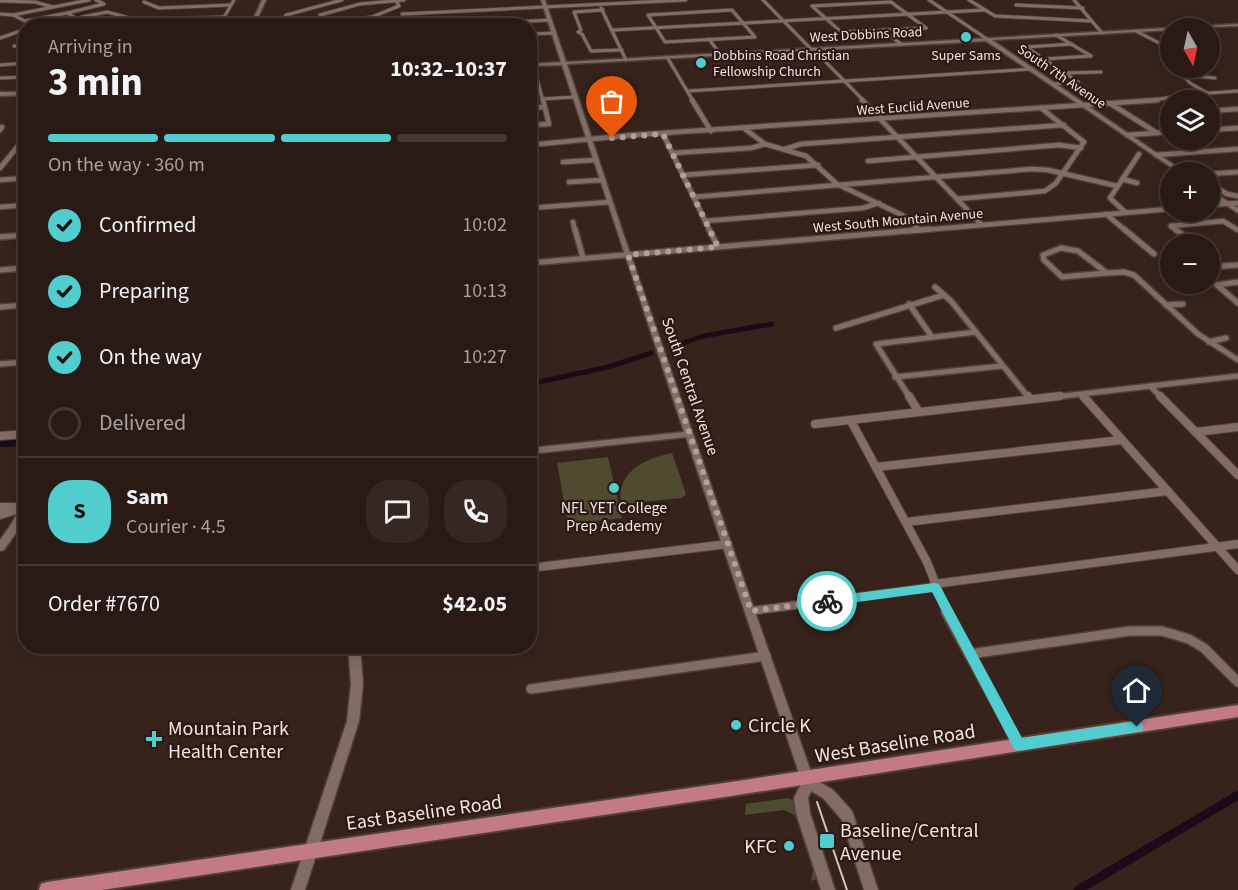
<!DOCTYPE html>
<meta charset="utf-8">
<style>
body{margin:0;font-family:"Source Sans 3",sans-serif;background:#352722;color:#f1f3f6;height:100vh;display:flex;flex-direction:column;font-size:22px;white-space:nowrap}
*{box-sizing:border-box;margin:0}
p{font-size:20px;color:#a5a1a0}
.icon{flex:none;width:33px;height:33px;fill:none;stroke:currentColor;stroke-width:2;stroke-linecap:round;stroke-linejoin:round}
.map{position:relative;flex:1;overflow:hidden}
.side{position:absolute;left:18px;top:18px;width:519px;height:636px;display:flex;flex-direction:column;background:#291a15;border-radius:24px;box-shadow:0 3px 15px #0003,0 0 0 2px #453834}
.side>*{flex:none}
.needle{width:39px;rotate:171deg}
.controls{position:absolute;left:1160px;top:18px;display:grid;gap:12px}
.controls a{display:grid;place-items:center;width:60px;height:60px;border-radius:50%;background:#291a15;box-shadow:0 3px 15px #0003,0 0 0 2px #453834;font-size:30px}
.pin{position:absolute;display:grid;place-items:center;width:51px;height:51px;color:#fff;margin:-62px -26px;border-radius:50% 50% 50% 0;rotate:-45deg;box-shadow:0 0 6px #0007}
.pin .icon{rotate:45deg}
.courier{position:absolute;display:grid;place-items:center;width:60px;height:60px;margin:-30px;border:4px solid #52cdcf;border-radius:50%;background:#fff;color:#222;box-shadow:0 2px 8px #0007}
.summary em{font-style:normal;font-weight:700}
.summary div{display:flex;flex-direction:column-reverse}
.summary{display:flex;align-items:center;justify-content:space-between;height:102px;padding:0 30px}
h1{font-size:39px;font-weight:700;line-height:45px}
.bar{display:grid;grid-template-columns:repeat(4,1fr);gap:9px 6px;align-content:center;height:72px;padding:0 30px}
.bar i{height:8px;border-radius:4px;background:#453834}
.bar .current{background:#52cdcf}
.bar p{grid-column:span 4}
.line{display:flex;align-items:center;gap:15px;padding:0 30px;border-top:2px solid #453834}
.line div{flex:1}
.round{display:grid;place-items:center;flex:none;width:63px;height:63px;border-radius:24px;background:#352722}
ol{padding:0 30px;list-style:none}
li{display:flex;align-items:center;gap:18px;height:66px}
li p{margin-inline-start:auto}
li .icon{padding:6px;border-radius:50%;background:#52cdcf;color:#111;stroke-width:4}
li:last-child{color:#a5a1a0}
li i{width:33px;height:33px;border:3px solid #453834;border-radius:50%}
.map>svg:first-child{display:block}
</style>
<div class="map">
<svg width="1238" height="890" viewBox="0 0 1238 890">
<rect width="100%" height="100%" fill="#37231c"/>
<g fill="#4e4b31">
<path d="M672 453 686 494 682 498 621 504C616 471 645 459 672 453Z"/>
<polygon points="608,457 622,518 568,524 557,463"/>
<polygon points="787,798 796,801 823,877 811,881 813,870 795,815 784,810 745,815 746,804"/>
</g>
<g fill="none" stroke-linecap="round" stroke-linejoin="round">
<g stroke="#1d0a18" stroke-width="5">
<polyline points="672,347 703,336 772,324"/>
<polyline points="530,384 608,367 651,353"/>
</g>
<polyline stroke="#1d0a18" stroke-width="8" points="0,443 26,442"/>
<polyline stroke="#1d0a18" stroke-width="9" points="1078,890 1238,795"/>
<g stroke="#50403a" stroke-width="4.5">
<g id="street-far4">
<polyline points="763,0 811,49"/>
<polyline points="929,0 987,39"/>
<polyline points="969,0 995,16 1091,21"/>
<polyline points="1074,0 1102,33"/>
<polyline points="0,1 35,2 53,7"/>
<polyline points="144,2 159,8 231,5"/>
<polyline points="1016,5 1083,8"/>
<polyline points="812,6 841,32 926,28"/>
<polyline points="812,6 891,2 926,28"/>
<polyline points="601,8 626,60"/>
<polyline points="603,10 574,12 581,30 578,32 582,34 591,51 622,50"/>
<polygon points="732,10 755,37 665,42 648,15"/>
<polyline points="0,14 13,15 89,0"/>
<polyline points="402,14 686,0"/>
<polyline points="13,15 25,21 67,13"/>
<polyline points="320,15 360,4 404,0"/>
<polyline points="74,17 67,13 104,4 96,0"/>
<polyline points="82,17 107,12 137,20 224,17"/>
<polyline points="79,19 101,26"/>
<polyline points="40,26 71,19"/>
<polyline points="219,26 234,0"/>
<polyline points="234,26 242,26"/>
<polyline points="281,26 286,15 342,0"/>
<polyline points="309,26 372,17 399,6 396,0"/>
<polyline points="433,26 550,20"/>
<polyline points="613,30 985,10"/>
<polyline points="883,30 901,44"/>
<polyline points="1136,31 1165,46 1170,60"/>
<polyline points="530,34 555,33"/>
<polyline points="1056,35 1091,56"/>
<polyline points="0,38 26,29"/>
<polyline points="709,39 720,54"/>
<polyline points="14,46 26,47"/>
<polyline points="1026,47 1078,82"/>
<polyline points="1026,47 1072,44"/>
<polyline points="813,49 864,101"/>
<polyline points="667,57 693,101"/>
<polyline points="1044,59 1091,56"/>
<polyline points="0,65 26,63"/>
<polyline points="1176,68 1190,83 1207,93"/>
<polyline points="1065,73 1101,72"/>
<polyline points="1183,75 1215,78"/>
<polyline points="530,76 536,75 543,101"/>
<polyline points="0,78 26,77"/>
<polyline points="1053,84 1078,82"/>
<polyline points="688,91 1032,69"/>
<polyline points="542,99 575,97"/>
<polyline points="1148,101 1183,95 1238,91"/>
</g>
</g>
<g stroke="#50403a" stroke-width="7">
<g id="street-far3">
<polyline points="692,100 711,131"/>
<polyline points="862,100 881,119"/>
<polyline points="1111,104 1157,133"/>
<polyline points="530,108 544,107"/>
<polyline points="1209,111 1238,109"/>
<polyline points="880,119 982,225"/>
<polyline points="530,125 549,124 543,100"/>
<polyline points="745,129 765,144 806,156 837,184 902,215 920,230"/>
<polyline points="0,130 2,127"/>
<polyline points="1209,130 1238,128"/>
<polyline points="663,134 710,231"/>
<polyline points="1127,135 1170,132"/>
<polyline points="530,145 632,135 1158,100"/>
<polyline points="785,149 801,144 1064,125"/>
<polyline points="673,153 751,148 765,144"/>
<polyline points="1156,155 1238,149"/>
<polyline points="868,161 1059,145 1081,148"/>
<polyline points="563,162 596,160"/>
<polyline points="0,168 23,140"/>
<polyline points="1209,174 1238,172"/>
<polyline points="683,175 818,165"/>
<polyline points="1122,179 1137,183"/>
<polyline points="0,180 26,178"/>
<polyline points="569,182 603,180"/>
<polyline points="1209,183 1227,194 1238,196"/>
<polyline points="694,197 1032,169 1048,170 1117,186"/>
<polyline points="957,199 1045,191 1056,183 1084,142 1041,108"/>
<polyline points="1209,205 1238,203"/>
<polyline points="0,207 26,205"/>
<polyline points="530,208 610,202"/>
<polyline points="1125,212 1110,198 1139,154"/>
<polyline points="1178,212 1194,223"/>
<polyline points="1106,214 1126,231"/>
<polyline points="705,221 863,208 879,203"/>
<polyline points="573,222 575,231"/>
<polyline points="1171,226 1223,221 1238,230"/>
<polyline points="1171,226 1177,231"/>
<polyline points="912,231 1170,209"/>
</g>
</g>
<g stroke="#50403a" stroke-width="8">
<g id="street-far2">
<polyline points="575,229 583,258"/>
<polyline points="709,229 718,247"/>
<polyline points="1124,229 1154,254"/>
<polyline points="1175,229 1195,244"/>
<polyline points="0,237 26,235"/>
<polygon points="1061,248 1078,251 1107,273 1062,277 1044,260 1043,255"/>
<polyline points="530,263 930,229"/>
<polyline points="1209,267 1238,265"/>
<polyline points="0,270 26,268"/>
<polyline points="1107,273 1124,272 1134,275 1198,334 1238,360"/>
<polyline points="1217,285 1238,303"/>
<polyline points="1217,285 1238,282"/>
<polyline points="935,287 951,301 1029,398"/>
<polyline points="909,304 932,337"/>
<polyline points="1166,305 1183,304"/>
<polyline points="0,307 26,305"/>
<polyline points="836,328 944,295"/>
<polyline points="1209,342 1226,338"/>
<polyline points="0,364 26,362"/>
<polyline points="895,377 1002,366"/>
<polyline points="1151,387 1162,398"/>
<polyline points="1082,395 1084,398"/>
<polyline points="910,398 876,344 976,332"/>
<polyline points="1046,398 1238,376"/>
</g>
</g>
<g stroke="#50403a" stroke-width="10">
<g id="street-far1">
<polyline points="909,396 919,412"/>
<polyline points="1028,396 1030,399"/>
<polyline points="1083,396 1238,570"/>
<polyline points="1160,396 1238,475"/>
<polyline points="851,421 927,562 947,613"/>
<polyline points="815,424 1060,396"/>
<polyline points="1196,432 1238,427"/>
<polyline points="0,436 26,434"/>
<polyline points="876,467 1122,440"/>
<polyline points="0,507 25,507"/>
<polyline points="0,515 25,507"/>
<polyline points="906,522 1168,491"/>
<polyline points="530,568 728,544"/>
<polyline points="934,584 1238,544"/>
<polyline points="751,611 935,587"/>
</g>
</g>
<g stroke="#50403a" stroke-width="12">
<g id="street">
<polyline points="946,612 1019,745"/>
<polyline points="970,654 1130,631 1162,631 1189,639 1204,648 1238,682"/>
<polyline points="531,689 766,656"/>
</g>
</g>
<g stroke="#50403a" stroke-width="3">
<g id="secondary">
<polygon points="262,0 266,0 254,26 250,26"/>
<polygon points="541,0 545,0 566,62 1238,24 1238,26 1170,28 1170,30 992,40 1183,171 1184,172 1178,172 986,41 567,64 623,233 813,778 833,790 852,811 878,890 864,890 842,820 823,798 811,791 808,798 810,813 835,890 821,890 796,813 794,798 802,782 686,437 530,454 530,448 684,432 562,65 530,66 530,64 561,62"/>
<polygon points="0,92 26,92 26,95 0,96"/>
<polygon points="1209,189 1238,208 1238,213 1209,194"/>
<path d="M26 503C26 523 15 534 4 550L0 551V540L10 526 23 504Z"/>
<polygon points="348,646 360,646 363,684 359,721 305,890 291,890 347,721 351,684"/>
</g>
</g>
<g stroke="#50403a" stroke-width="4">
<polygon id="primary" points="1238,705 1238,717 731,796 102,890 39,890 41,884 47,882 731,782"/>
</g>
<use href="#street-far4" stroke="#836c64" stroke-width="3"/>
<use href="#street-far3" stroke="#836c64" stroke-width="4.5"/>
<use href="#street-far2" stroke="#836c64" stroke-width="5"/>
<use href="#street-far1" stroke="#836c64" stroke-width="8"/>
<use href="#street" stroke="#836c64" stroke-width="9"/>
<use href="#secondary" fill="#836c64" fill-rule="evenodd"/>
<use href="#primary" fill="#c47a84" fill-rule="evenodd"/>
<polyline stroke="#d6c7c2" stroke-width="2" points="817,802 847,890"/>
</g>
<polygon fill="#52cdcf" points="935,583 939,584 1022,738 1137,721 1142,723 1143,727 1142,731 1018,751 1014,749 932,592 827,606 821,601 827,597"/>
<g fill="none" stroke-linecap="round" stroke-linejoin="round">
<polyline stroke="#b1a09b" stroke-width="6" stroke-dasharray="0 10.8" points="612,138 663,134 718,247 628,255 751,611 827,601"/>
</g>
<g fill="#52cdcf" stroke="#2c1913" stroke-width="2">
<circle cx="966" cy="37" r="6"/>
<circle cx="701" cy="63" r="6"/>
<circle cx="614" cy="488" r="6"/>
<circle cx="736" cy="725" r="6"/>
<path d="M151 730h6v6h6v6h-6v6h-6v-6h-6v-6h6z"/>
<rect x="819" y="833" width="16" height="16" rx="3"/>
<circle cx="789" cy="846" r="6"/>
</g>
<g text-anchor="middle" stroke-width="4.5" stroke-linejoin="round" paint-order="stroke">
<g font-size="14" fill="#f2e4df" stroke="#2c1913">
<text transform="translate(866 34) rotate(-3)" y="5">West Dobbins Road</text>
<text transform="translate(1062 76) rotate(34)" y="5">South 7th Avenue</text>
<text transform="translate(913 106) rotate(-4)" y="5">West Euclid Avenue</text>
<text transform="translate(898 220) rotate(-5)" y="5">West South Mountain Avenue</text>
</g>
<g font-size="14" fill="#f2e4df" stroke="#2c1913" text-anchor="start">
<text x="713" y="60">Dobbins Road Christian<tspan x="713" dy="16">Fellowship Church</tspan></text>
<text x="966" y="60" text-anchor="middle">Super Sams</text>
</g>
<g font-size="16" fill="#f2e4df" stroke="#2c1913">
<text transform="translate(691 386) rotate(71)" y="6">South Central Avenue</text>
</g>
<g font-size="16" fill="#f2e4df" stroke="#2c1913">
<text x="614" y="513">NFL YET College<tspan x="614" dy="18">Prep Academy</tspan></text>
</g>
<g font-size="20" fill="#f2e4df" stroke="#2c1913" text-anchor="start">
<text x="748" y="732">Circle K</text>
<text x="168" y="735">Mountain Park<tspan x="168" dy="23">Health Center</tspan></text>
<text x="840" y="837">Baseline/Central<tspan x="840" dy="23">Avenue</tspan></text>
<text x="777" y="853" text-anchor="end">KFC</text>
</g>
<g font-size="20" fill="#f2e4df" stroke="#2c1913">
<text transform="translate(895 743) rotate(-9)" y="7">West Baseline Road</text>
<text transform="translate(424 812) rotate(-8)" y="7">East Baseline Road</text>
</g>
</g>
</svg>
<div class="controls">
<a><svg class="needle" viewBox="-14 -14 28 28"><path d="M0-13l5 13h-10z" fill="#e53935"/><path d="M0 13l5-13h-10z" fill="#a5a1a0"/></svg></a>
<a><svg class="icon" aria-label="layers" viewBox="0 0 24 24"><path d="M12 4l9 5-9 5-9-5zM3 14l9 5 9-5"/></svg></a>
<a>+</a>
<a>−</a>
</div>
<div class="pin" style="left:612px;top:138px;background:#ea580c"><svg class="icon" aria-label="bag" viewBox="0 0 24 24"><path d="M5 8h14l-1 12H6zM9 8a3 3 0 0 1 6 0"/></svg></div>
<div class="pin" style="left:1137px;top:727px;background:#1f2937"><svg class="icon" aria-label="home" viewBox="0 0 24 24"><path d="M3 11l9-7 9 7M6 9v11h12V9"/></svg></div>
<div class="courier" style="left:827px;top:601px"><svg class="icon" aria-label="bike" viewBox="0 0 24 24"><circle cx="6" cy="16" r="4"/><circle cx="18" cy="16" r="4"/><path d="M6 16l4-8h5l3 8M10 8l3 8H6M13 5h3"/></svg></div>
<section class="side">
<div class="summary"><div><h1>3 min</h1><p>Arriving in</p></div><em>10:32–10:37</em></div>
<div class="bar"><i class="current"></i><i class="current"></i><i class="current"></i><i></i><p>On the way · 360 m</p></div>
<ol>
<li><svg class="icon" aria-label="check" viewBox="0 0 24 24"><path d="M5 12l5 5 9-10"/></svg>Confirmed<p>10:02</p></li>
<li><svg class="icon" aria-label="check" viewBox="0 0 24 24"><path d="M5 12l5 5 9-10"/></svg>Preparing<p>10:13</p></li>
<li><svg class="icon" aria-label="check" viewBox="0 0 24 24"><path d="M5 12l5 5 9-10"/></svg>On the way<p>10:27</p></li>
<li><i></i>Delivered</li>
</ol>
<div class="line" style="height:108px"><b class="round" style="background:#52cdcf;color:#111">S</b><div><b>Sam</b><p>Courier · 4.5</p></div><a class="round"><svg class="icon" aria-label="chat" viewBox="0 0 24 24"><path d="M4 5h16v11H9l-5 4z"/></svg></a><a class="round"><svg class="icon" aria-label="phone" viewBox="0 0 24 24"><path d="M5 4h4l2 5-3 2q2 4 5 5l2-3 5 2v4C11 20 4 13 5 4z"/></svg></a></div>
<div class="line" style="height:78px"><div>Order #7670</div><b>$42.05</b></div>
</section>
</div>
